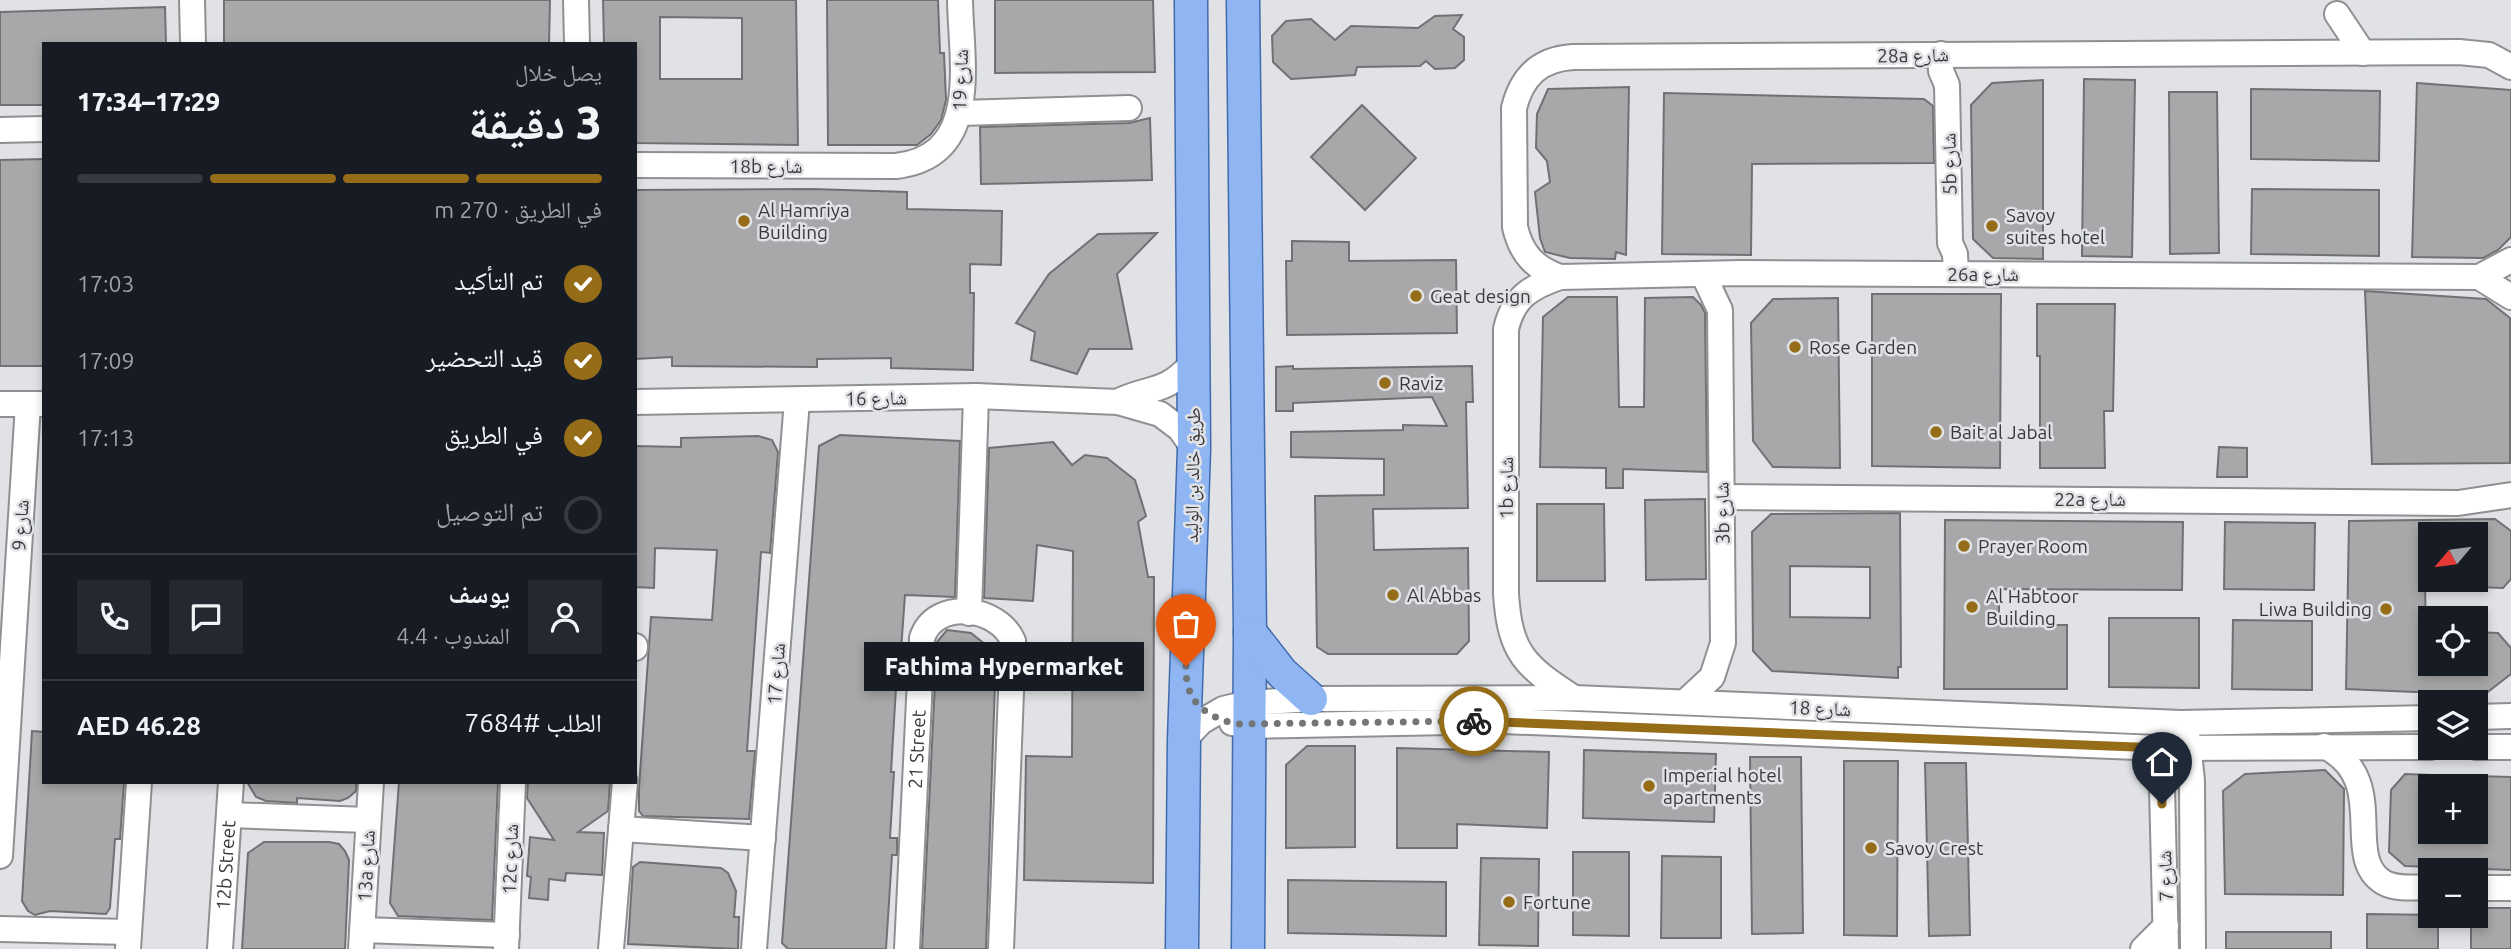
<!DOCTYPE html>
<html lang="ar">
<meta charset="utf-8">
<style>
body{margin:0;font-family:Ubuntu,"Noto Naskh Arabic",sans-serif;background:#242831;color:#f1f3f6;direction:rtl;height:100vh;display:flex;flex-direction:column;font-size:26px;white-space:nowrap}
*{box-sizing:border-box;margin:0}
p{font-size:23px;color:#9ea1a6}
.icon{flex:none;width:38px;height:38px;fill:none;stroke:currentColor;stroke-width:2;stroke-linecap:round;stroke-linejoin:round}
.map{position:relative;flex:1;overflow:hidden;direction:ltr}
.details{position:absolute;left:42px;top:42px;width:595px;height:742px;display:flex;flex-direction:column;background:#171b24;border-radius:0px;box-shadow:0 4px 10px #0003;direction:rtl}
.details>*{flex:none}
.needle{width:46px;rotate:241deg}
.fabs{position:absolute;left:2418px;top:522px;display:grid;gap:14px}
.fabs a{display:grid;place-items:center;width:70px;height:70px;border-radius:0px;background:#171b24;box-shadow:0 4px 10px #0003;font-size:35px}
.pin{position:absolute;display:grid;place-items:center;width:60px;height:60px;color:#fff;margin:-72px -30px;border-radius:50% 50% 50% 0;rotate:-45deg;box-shadow:0 0 7px #0007}
.pin .icon{rotate:45deg}
.courier{position:absolute;display:grid;place-items:center;width:70px;height:70px;margin:-35px;border:5px solid #956c17;border-radius:50%;background:#fff;color:#222;box-shadow:0 2px 9px #0007}
.bubble{position:absolute;height:49px;border-radius:0px;background:#171b24;box-shadow:0 4px 10px #0003;font-size:23px;font-weight:800;line-height:49px;text-align:center;direction:rtl}
.summary em{font-style:normal;font-weight:800}
.summary div{display:flex;flex-direction:column-reverse}
.summary{display:flex;align-items:center;justify-content:space-between;height:119px;padding:0 35px}
h1{font-size:46px;font-weight:800;line-height:52px}
.bar{display:grid;grid-template-columns:repeat(4,1fr);gap:10px 7px;align-content:center;height:84px;padding:0 35px}
.bar i{height:9px;border-radius:5px;background:#363941}
.bar .current{background:#956c17}
.bar p{grid-column:span 4}
.line{display:flex;align-items:center;gap:18px;padding:0 35px;border-top:2px solid #363941}
.line div{flex:1}
.round{display:grid;place-items:center;flex:none;width:74px;height:74px;border-radius:0px;background:#242831}
ol{padding:0 35px;list-style:none}
li{display:flex;align-items:center;gap:21px;height:77px}
li p{margin-inline-start:auto}
li .icon{padding:7px;border-radius:50%;background:#956c17;color:#fff;stroke-width:4}
li:last-child{color:#9ea1a6}
li i{width:38px;height:38px;border:4px solid #363941;border-radius:50%}
.map>svg:first-child{display:block}
</style>
<div class="map">
<svg width="2511" height="949" viewBox="0 0 2511 949">
<rect width="100%" height="100%" fill="#e0e2e5"/>
<g fill="#a8a8ab" stroke="#717174" stroke-width="2" fill-rule="evenodd">
<polygon points="224,0 550,0 549,44 224,44"/>
<path d="M603 0H796L798 145 635 143V44H604ZM660 17 742 18V79H660Z"/>
<polygon points="827,0 938,0 940,53 944,53 946,100 941,120 931,134 917,145 828,145"/>
<polygon points="995,0 1153,0 1155,72 995,73"/>
<polygon points="165,7 166,44 44,44 44,105 0,105 0,12"/>
<polygon points="1462,15 1453,29 1464,37 1464,60 1455,68 1435,69 1426,61 1420,66 1357,67 1355,75 1291,79 1273,62 1272,36 1286,21 1311,19 1335,40 1351,26 1418,28 1435,16"/>
<polygon points="2084,79 2135,80 2132,257 2082,256"/>
<polygon points="2043,80 2043,259 1993,258 1973,239 1971,105 1992,83"/>
<polygon points="2417,83 2511,90 2511,237 2498,250 2483,258 2412,257"/>
<polygon points="1629,87 1626,255 1616,252 1615,259 1570,258 1545,252 1540,238 1535,192 1550,182 1547,161 1536,148 1537,114 1548,89"/>
<polygon points="2251,89 2380,91 2379,161 2251,159"/>
<polygon points="2169,92 2217,92 2219,253 2170,254"/>
<polygon points="1664,93 1924,99 1933,106 1934,163 1752,164 1751,255 1662,254"/>
<polygon points="1362,105 1416,158 1365,210 1311,157"/>
<polygon points="1150,118 1152,180 981,184 980,127 1129,123"/>
<polygon points="44,159 44,366 0,366 0,160"/>
<polygon points="812,189 907,192 907,209 1002,211 1001,265 970,264 970,293 974,293 973,370 891,368 891,358 817,359 817,367 672,366 672,357 635,359 635,190"/>
<polygon points="2252,189 2379,190 2379,256 2251,254"/>
<polygon points="1157,233 1117,274 1132,349 1089,349 1077,374 1031,360 1035,332 1016,323 1049,274 1098,234"/>
<polygon points="1292,241 1349,242 1349,261 1456,260 1457,333 1287,335 1286,261 1292,261"/>
<polygon points="2365,291 2486,299 2510,318 2510,463 2372,464"/>
<polygon points="1872,294 2001,294 2000,468 1872,466"/>
<polygon points="1568,297 1617,297 1619,407 1644,407 1645,298 1693,297 1701,305 1705,313 1707,472 1623,469 1623,488 1606,488 1606,468 1540,467 1543,317"/>
<polygon points="1838,298 1840,468 1773,467 1753,441 1751,323 1773,299"/>
<polygon points="2037,304 2115,304 2113,411 2104,411 2105,468 2040,468 2040,356 2037,356"/>
<polygon points="1293,366 1293,369 1472,366 1473,402 1466,402 1468,508 1373,509 1374,550 1468,548 1469,641 1457,654 1328,654 1317,647 1315,496 1384,495 1384,459 1291,457 1291,432 1403,430 1403,425 1447,426 1432,397 1293,403 1293,411 1276,411 1276,367"/>
<polygon points="840,435 960,441 955,597 905,595 899,678 906,671 905,686 896,688 891,772 894,772 890,838 897,838 897,855 892,855 886,949 788,949 782,943 819,446"/>
<polygon points="758,436 772,440 778,452 770,553 761,552 747,751 755,751 749,819 643,816 639,811 639,788 651,617 712,620 717,550 655,548 654,588 635,587 635,446 681,447 681,438"/>
<polygon points="1053,442 1072,465 1085,455 1107,458 1135,480 1146,516 1138,522 1148,577 1154,577 1153,883 1024,880 1026,756 1072,757 1073,551 1037,545 1033,601 984,598 989,448"/>
<polygon points="2219,447 2247,448 2247,477 2217,477"/>
<polygon points="1705,499 1706,579 1646,580 1645,500"/>
<polygon points="1537,504 1604,504 1605,581 1537,581"/>
<path d="M1900 513 1901 667H1898V678L1772 671 1753 651 1752 532 1771 514ZM1790 566 1870 567V618L1790 617Z"/>
<polygon points="2495,519 2511,531 2511,579 2503,588 2476,587 2476,534 2431,534 2431,585 2425,585 2426,630 2431,630 2431,663 2476,663 2476,632 2498,633 2511,648 2511,674 2484,695 2346,689 2349,521"/>
<polygon points="1945,520 2183,522 2182,590 1999,589 1999,625 2067,625 2067,689 1944,689"/>
<polygon points="2225,522 2315,523 2314,590 2224,589"/>
<polygon points="2109,618 2199,618 2199,688 2109,687"/>
<polygon points="2233,620 2312,621 2312,690 2232,689"/>
<polygon points="947,630 971,633 996,653 986,949 922,949 937,642"/>
<polygon points="32,731 44,732 44,782 124,782 120,839 115,839 110,908 106,914 50,911 35,915 28,911 22,901"/>
<polygon points="1307,746 1355,746 1355,847 1286,848 1286,765"/>
<polygon points="1397,748 1549,752 1547,828 1457,824 1457,848 1397,848"/>
<polygon points="1584,750 1716,754 1714,822 1583,818"/>
<polygon points="1750,757 1801,757 1803,933 1752,934"/>
<polygon points="1844,761 1898,761 1897,936 1844,935"/>
<polygon points="1925,763 1966,763 1970,935 1929,936"/>
<polygon points="2325,770 2344,789 2343,895 2225,894 2223,791 2245,774"/>
<polygon points="2405,774 2431,775 2431,831 2476,831 2476,776 2511,777 2511,870 2405,866 2389,852 2391,790"/>
<polygon points="247,782 356,782 356,791 348,798 340,801 297,798 297,803 266,801 256,797"/>
<polygon points="399,782 498,782 492,920 398,916 390,903"/>
<polygon points="528,782 610,782 608,811 578,832 604,833 602,875 566,873 565,881 549,879 548,900 529,898 531,877 527,876 530,837 554,840 527,798"/>
<polygon points="264,842 329,842 339,844 345,851 349,860 345,949 242,949 248,853"/>
<polygon points="1573,852 1629,852 1629,936 1573,935"/>
<polygon points="1662,856 1721,857 1721,938 1661,938"/>
<polygon points="1481,858 1539,859 1538,946 1479,945"/>
<polygon points="640,862 721,868 728,873 736,891 734,917 739,917 738,949 628,944 633,867"/>
<polygon points="1288,880 1446,882 1446,936 1288,933"/>
<polygon points="2476,908 2511,908 2511,949 2471,949 2471,915 2476,915"/>
<polygon points="2367,914 2438,915 2438,949 2367,949"/>
<rect x="2226" y="932" width="105" height="17"/>
</g>
<g fill="none" stroke-linecap="round" stroke-linejoin="round">
<g stroke="#8e9092" stroke-width="28">
<g id="minor">
<polyline points="192,0 193,44"/>
<polyline points="576,0 577,44"/>
<polyline points="2337,14 2363,53"/>
<polyline points="1941,54 1941,71 1947,85 1950,243 1955,254 1956,274"/>
<path d="M2511 67 2489 55 2459 52 1573 57C1540 59 1522 76 1514 108L1515 227C1521 253 1534 268 1560 277L1741 273 2479 277 2511 297"/>
<polyline points="961,113 1129,108"/>
<polyline points="0,130 44,129"/>
<path d="M635 165 896 166C982 156 961 63 960 0"/>
<path d="M1560 277C1530 287 1513 298 1506 329V594C1510 654 1525 666 1574 698"/>
<polyline points="2479,277 2511,260"/>
<path d="M1121 400C1153 386 1164 394 1192 364"/>
<polyline points="635,402 976,396 1118,402 1160,414 1180,429 1194,449"/>
<polyline points="0,404 41,404"/>
<polyline points="1722,497 2458,503 2511,495"/>
<polyline points="969,613 976,396"/>
<polyline points="635,646 635,648"/>
<polyline points="1685,702 1712,677 1723,643 1720,310 1703,274"/>
<polyline points="2476,717 2511,716"/>
<polyline points="1232,723 1248,726 1503,721 2161,748 2431,747"/>
<polyline points="2187,733 2192,781 2193,949"/>
<polyline points="2166,734 2161,748 2166,949"/>
<polyline points="1184,740 1201,722 1223,709 1248,703 1311,699 1574,698 2181,723 2431,718"/>
<path d="M2324 746C2392 779 2341 856 2383 882 2396 890 2416 887 2431 887"/>
<polyline points="2476,747 2511,747"/>
<polyline points="230,815 368,820"/>
<polyline points="621,829 763,838"/>
<polyline points="0,856 28,404"/>
<polyline points="2476,888 2511,888"/>
<polyline points="0,929 129,932"/>
<polyline points="362,930 507,935"/>
<polyline points="128,949 139,782"/>
<path id="s1" d="M220 949 231 782"/>
<polyline points="361,949 371,782"/>
<polyline points="506,949 513,782"/>
<polyline points="611,949 625,782"/>
<polyline points="754,949 797,400"/>
<path id="s2" d="M907 949 922 638C935 598 998 606 1013 641L1001 949"/>
<polyline points="2143,949 2166,926"/>
</g>
</g>
<g stroke="#416bad" stroke-width="35">
<g id="major">
<polyline points="1243,0 1250,632 1248,949"/>
<polyline points="1250,632 1282,673 1311,699"/>
<polyline points="1182,949 1184,740 1194,449 1191,0"/>
</g>
</g>
<use href="#minor" stroke="#fff" stroke-width="24"/>
<use href="#major" stroke="#8fb6f3" stroke-width="32"/>
</g>
<g fill="none" stroke-linecap="round" stroke-linejoin="round">
<path stroke="#737576" stroke-width="7" stroke-dasharray="0 12.6" d="M1186 666C1185 701 1203 715 1235 724L1474 721"/>
<polyline stroke="#956c17" stroke-width="9" points="1474,721 2161,748 2162,804"/>
</g>
<g fill="#956c17" stroke="#e0e2e5" stroke-width="2.5">
<circle cx="744" cy="221" r="7"/>
<circle cx="1992" cy="226" r="7"/>
<circle cx="1416" cy="296" r="7"/>
<circle cx="1795" cy="347" r="7"/>
<circle cx="1385" cy="383" r="7"/>
<circle cx="1936" cy="432" r="7"/>
<circle cx="1964" cy="546" r="7"/>
<circle cx="1393" cy="595" r="7"/>
<circle cx="1972" cy="607" r="7"/>
<circle cx="2386" cy="609" r="7"/>
<circle cx="1649" cy="786" r="7"/>
<circle cx="1871" cy="848" r="7"/>
<circle cx="1509" cy="902" r="7"/>
</g>
<g text-anchor="middle" stroke-width="5" stroke-linejoin="round" paint-order="stroke">
<g font-size="19" fill="#393a3b" stroke="#e0e2e5">
<text transform="translate(1913 55) rotate(-1)" y="7">28a شارع</text>
<text transform="translate(960 80) rotate(-88)" y="7">شارع 19</text>
<text transform="translate(1949 164) rotate(-91)" y="7">5b شارع</text>
<text x="766" y="173">18b شارع</text>
<text x="1983" y="281">26a شارع</text>
<text transform="translate(876 398) rotate(-1)" y="7">شارع 16</text>
<text transform="translate(1192 475) rotate(-89)" y="7">طريق خالد بن الوليد</text>
<text transform="translate(1506 488) rotate(-90)" y="7">1b شارع</text>
<text x="2090" y="506">22a شارع</text>
<text transform="translate(1722 513) rotate(-91)" y="7">3b شارع</text>
<text transform="translate(20 525) rotate(-86)" y="7">شارع 9</text>
<text transform="translate(776 674) rotate(-86)" y="7">شارع 17</text>
<text transform="translate(1820 708) rotate(2)" y="7">شارع 18</text>
<text dy="7" stroke="none"><textPath href="#s2" startOffset="200">21 Street</textPath></text>
<text transform="translate(510 859) rotate(-88)" y="7">12c شارع</text>
<text dy="7" stroke="none"><textPath href="#s1" startOffset="84">12b Street</textPath></text>
<text transform="translate(366 866) rotate(-87)" y="7">13a شارع</text>
<text transform="translate(2165 876) rotate(-92)" y="7">شارع 7</text>
</g>
<g font-size="19" fill="#393a3b" stroke="#e0e2e5" text-anchor="start">
<text x="758" y="217">Al Hamriya<tspan x="758" dy="22">Building</tspan></text>
<text x="2006" y="222">Savoy<tspan x="2006" dy="22">suites hotel</tspan></text>
<text x="1430" y="303">Geat design</text>
<text x="1809" y="354">Rose Garden</text>
<text x="1399" y="390">Raviz</text>
<text x="1950" y="439">Bait al Jabal</text>
<text x="1978" y="553">Prayer Room</text>
<text x="1407" y="602">Al Abbas</text>
<text x="1986" y="603">Al Habtoor<tspan x="1986" dy="22">Building</tspan></text>
<text x="2372" y="616" text-anchor="end">Liwa Building</text>
<text x="1663" y="782">Imperial hotel<tspan x="1663" dy="22">apartments</tspan></text>
<text x="1885" y="855">Savoy Crest</text>
<text x="1523" y="909">Fortune</text>
</g>
</g>
</svg>
<div class="fabs">
<a><svg class="needle" viewBox="-14 -14 28 28"><path d="M0-13l5 13h-10z" fill="#e53935"/><path d="M0 13l5-13h-10z" fill="#9ea1a6"/></svg></a>
<a><svg class="icon" aria-label="locate" viewBox="0 0 24 24"><circle cx="12" cy="12" r="6"/><path d="M12 2v4M12 18v4M2 12h4M18 12h4"/></svg></a>
<a><svg class="icon" aria-label="layers" viewBox="0 0 24 24"><path d="M12 4l9 5-9 5-9-5zM3 14l9 5 9-5"/></svg></a>
<a>+</a>
<a>−</a>
</div>
<div class="pin" style="left:1186px;top:666px;background:#ea580c"><svg class="icon" aria-label="bag" viewBox="0 0 24 24"><path d="M5 8h14l-1 12H6zM9 8a3 3 0 0 1 6 0"/></svg></div>
<div class="pin" style="left:2162px;top:804px;background:#1f2937"><svg class="icon" aria-label="home" viewBox="0 0 24 24"><path d="M3 11l9-7 9 7M6 9v11h12V9"/></svg></div>
<div class="courier" style="left:1474px;top:721px"><svg class="icon" aria-label="bike" viewBox="0 0 24 24"><circle cx="6" cy="16" r="4"/><circle cx="18" cy="16" r="4"/><path d="M6 16l4-8h5l3 8M10 8l3 8H6M13 5h3"/></svg></div>
<div class="bubble" style="left:864px;top:642px;width:280px">Fathima Hypermarket</div>
<section class="details">
<div class="summary"><div><h1>3 دقيقة</h1><p>يصل خلال</p></div><em>17:29–17:34</em></div>
<div class="bar"><i class="current"></i><i class="current"></i><i class="current"></i><i></i><p>في الطريق · 270 m</p></div>
<ol>
<li><svg class="icon" aria-label="check" viewBox="0 0 24 24"><path d="M5 12l5 5 9-10"/></svg>تم التأكيد<p>17:03</p></li>
<li><svg class="icon" aria-label="check" viewBox="0 0 24 24"><path d="M5 12l5 5 9-10"/></svg>قيد التحضير<p>17:09</p></li>
<li><svg class="icon" aria-label="check" viewBox="0 0 24 24"><path d="M5 12l5 5 9-10"/></svg>في الطريق<p>17:13</p></li>
<li><i></i>تم التوصيل</li>
</ol>
<div class="line" style="height:126px"><a class="round"><svg class="icon" aria-label="person" viewBox="0 0 24 24"><circle cx="12" cy="8" r="4"/><path d="M4 21q1-7 8-7t8 7"/></svg></a><div><b>يوسف</b><p>المندوب · 4.4</p></div><a class="round"><svg class="icon" aria-label="chat" viewBox="0 0 24 24"><path d="M4 5h16v11H9l-5 4z"/></svg></a><a class="round"><svg class="icon" aria-label="phone" viewBox="0 0 24 24"><path d="M5 4h4l2 5-3 2q2 4 5 5l2-3 5 2v4C11 20 4 13 5 4z"/></svg></a></div>
<div class="line" style="height:91px"><div>الطلب #7684</div><b>AED 46.28</b></div>
</section>
</div>
